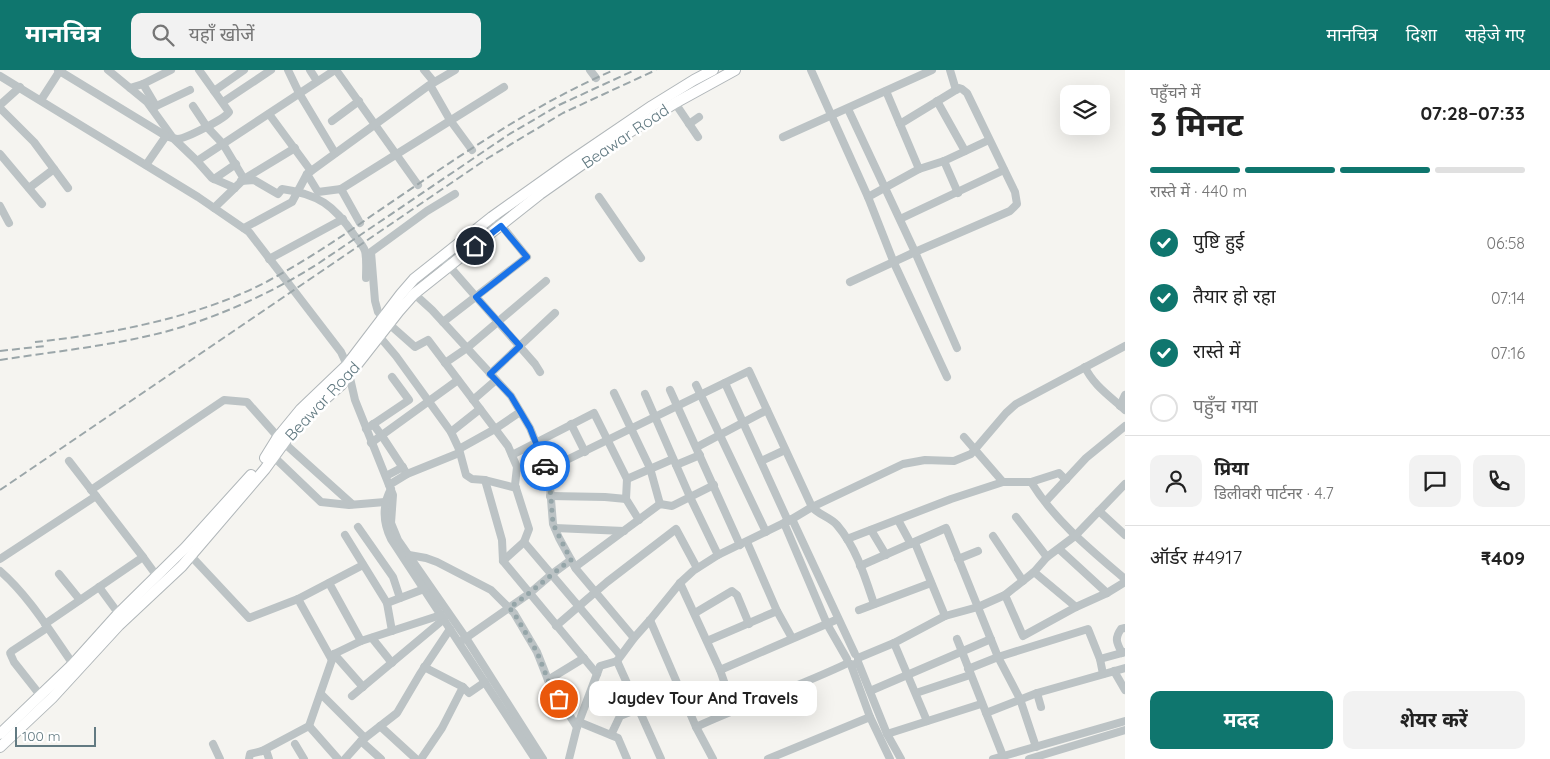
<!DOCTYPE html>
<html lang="hi">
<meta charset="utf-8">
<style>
body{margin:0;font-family:Quicksand,"Noto Sans Devanagari",sans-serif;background:#f2f2f2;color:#222;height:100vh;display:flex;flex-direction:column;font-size:19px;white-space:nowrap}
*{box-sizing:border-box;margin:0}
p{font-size:16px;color:#767676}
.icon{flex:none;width:28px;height:28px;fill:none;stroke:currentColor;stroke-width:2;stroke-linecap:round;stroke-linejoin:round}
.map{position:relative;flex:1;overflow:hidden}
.details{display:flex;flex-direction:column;background:#fff;width:425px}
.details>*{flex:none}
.buttons{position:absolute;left:1060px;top:15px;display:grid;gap:10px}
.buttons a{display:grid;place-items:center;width:50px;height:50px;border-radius:10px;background:#fff;box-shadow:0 5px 20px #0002;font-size:25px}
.scale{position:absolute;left:15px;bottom:12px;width:81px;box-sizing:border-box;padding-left:5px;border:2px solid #627a82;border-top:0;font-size:14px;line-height:18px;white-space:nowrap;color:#627a82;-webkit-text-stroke:4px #fff;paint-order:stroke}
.pin{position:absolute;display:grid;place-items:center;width:42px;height:42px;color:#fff;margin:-21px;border:2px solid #fff;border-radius:50%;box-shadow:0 1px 5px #0007}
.courier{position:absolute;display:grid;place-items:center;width:50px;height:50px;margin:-25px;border:4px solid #1a73e8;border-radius:50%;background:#fff;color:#222;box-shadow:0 1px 6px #0007}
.bubble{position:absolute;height:35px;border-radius:10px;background:#fff;box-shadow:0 5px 20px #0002;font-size:16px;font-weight:700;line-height:35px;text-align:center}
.overview em{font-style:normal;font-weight:700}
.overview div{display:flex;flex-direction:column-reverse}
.overview{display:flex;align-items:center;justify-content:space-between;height:85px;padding:0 25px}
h1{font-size:32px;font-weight:700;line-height:38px}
.bar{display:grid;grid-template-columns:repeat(4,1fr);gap:8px 5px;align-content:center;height:60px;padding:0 25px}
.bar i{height:6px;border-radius:4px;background:#e0e0e0}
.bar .on{background:#0f766e}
.bar p{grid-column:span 4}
.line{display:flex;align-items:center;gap:12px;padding:0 25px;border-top:1px solid #e0e0e0}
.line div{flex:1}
.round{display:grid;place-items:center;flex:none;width:52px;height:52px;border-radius:10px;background:#f2f2f2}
ol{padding:0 25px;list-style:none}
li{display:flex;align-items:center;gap:15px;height:55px}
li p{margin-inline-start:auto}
li .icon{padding:5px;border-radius:50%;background:#0f766e;color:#fff;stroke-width:4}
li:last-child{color:#767676}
li i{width:28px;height:28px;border:2px solid #e0e0e0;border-radius:50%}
.button{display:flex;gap:10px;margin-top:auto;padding:10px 25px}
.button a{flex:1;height:58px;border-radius:10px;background:#0f766e;color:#fff;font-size:20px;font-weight:700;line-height:58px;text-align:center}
.button a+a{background:#f2f2f2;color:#222}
header{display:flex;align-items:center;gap:30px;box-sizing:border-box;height:70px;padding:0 25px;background:#0f766e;color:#fff}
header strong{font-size:24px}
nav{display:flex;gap:28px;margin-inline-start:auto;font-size:18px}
.search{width:350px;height:45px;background:#f2f2f2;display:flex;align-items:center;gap:12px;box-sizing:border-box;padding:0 18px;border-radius:10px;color:#767676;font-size:19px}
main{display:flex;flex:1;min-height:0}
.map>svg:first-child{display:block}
</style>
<header>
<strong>मानचित्र</strong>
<div class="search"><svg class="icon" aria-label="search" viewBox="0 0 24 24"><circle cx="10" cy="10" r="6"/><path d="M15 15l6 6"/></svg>यहाँ खोजें</div>
<nav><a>मानचित्र</a><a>दिशा</a><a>सहेजे गए</a></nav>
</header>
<main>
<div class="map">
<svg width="1125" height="689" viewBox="0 0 1125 689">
<rect width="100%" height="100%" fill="#f5f4f0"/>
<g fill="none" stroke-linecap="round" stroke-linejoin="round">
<g stroke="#b0b6b9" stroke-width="12">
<g id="major">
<polyline points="265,388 278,367 301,339 347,295 401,224 414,209 492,147 568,93 652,36 694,10 713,0"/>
<polyline points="0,664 73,594 118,544 185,478 251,405"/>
<polyline points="0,677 52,628 119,555 182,496 265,399 299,352 341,315 399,241 414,224 540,124 611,74 675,33 735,0"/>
</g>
</g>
<g stroke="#bcc3c5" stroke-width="8">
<path d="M58 0 166 66C169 67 175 69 178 69 186 68 225 49 229 42L199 0"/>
<polyline points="108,0 147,32 173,68 197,91 212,108 235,118"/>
<polyline points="288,0 299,23 335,83"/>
<polyline points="310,0 317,11"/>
<polyline points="336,0 418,115"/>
<polyline points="424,0 434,12"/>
<polyline points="590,0 596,8"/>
<polyline points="811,0 868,127 894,193 947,307"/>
<polyline points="950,0 956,20"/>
<polyline points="0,6 198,127 249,162 341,282 347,295 355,330 393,425 391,453 398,470 466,568 543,689"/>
<polyline points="143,14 156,36"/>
<polyline points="430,15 450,50 472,80"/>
<polyline points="130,18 143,14 171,0"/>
<polyline points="214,21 244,0"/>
<polyline points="886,21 919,99"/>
<polyline points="41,30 59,2"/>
<polyline points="937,31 965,81"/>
<polyline points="223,32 271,0"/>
<polyline points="675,33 698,67"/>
<polyline points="0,35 20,17"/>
<polyline points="193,36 207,57 223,74 244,109"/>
<polyline points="0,38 34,72 68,118"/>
<polyline points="152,38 190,20"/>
<polyline points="848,39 915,182 957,278"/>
<polyline points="269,44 311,101"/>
<polyline points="332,51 359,31"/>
<polyline points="689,54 699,47"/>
<polyline points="783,67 932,0"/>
<polyline points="0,84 42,134"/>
<polyline points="197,91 335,0"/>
<polyline points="944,91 958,123"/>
<polyline points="146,95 166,66"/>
<polyline points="307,104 318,122 341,119 360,153"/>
<polyline points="214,109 236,94"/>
<path d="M241 111 254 110 278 124 282 119C318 124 334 135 354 165 358 170 363 175 365 181 367 189 366 200 366 208"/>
<polyline points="29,118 54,99"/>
<polyline points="341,119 504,17"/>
<polyline points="599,127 641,188"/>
<polyline points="868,127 919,99 944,91 989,70"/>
<polyline points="0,136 9,153"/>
<polyline points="214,138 244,109 295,78"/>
<polyline points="900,149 1004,100"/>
<polyline points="244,158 292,132 307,104 428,16 455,0"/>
<polyline points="442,188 535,294 540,302"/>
<polyline points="269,189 343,149"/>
<polyline points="850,212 915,182 1010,141 1017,134 1015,122 967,23 962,19 959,18 900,54"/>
<polyline points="410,220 432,240 511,326 530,358 543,390 550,417 553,454 559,468 576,499 634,568"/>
<polyline points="383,247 378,242 375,231 371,182 427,141 455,124"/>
<polyline points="443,252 527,187 501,155 492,147"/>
<polyline points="389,254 415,277 428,270 508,376 517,397 515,415 529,459 524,472 503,491"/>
<polyline points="379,266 396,286 451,362 459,379 466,405 472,409 485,410 516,418"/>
<polyline points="445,293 467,278 546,211"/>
<path d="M1085 297C1093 315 1111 327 1125 340"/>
<polyline points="490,304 555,243"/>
<polyline points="725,313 788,451"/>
<polyline points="696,315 766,462"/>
<polyline points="670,320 740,475"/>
<polyline points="614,323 650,398 660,434"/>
<polyline points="645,324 690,427 718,485"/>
<polyline points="473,330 496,310"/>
<polyline points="1120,336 1125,325"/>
<polyline points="373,354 382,366 407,404"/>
<polyline points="571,354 585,382"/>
<polyline points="366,359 409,330 392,307"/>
<polyline points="451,362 480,339"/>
<path d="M964 367 1003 412H1031C1055 451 1091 480 1125 509"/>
<polyline points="284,373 352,434"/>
<polyline points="371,373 458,310"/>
<polyline points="697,377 767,340"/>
<polyline points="459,379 495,359 520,342"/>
<polyline points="512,385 594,343 627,409 626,429 639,450"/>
<polyline points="274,387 321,432 349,435 385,432"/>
<polyline points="69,391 143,487"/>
<polyline points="761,391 785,380"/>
<polyline points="676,395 700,385"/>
<path d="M546 400 749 301 812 437C819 445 830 447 837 455 856 477 865 507 874 534"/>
<polyline points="386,406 403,397"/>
<polyline points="627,409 673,389"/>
<polyline points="485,410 502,470 503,491 597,604"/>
<polyline points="1031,412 1059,403 1066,410"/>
<polyline points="389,415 407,404 459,383"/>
<path d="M391 419C382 435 383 453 391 469L535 689"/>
<polyline points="91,420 224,330 247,332 278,367"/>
<polyline points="550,426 605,427 626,429"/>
<polyline points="1046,431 1086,388 1125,356"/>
<polyline points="1099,441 1125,465"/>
<polyline points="1016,447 1047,487"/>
<polyline points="792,449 855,584"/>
<polyline points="898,450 911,474"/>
<polyline points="784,453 827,554 847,589"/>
<polyline points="358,457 393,507 400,528"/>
<polyline points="555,458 624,461"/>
<polyline points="871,460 886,485"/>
<polyline points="345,465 387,533 392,561"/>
<polyline points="993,466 1023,511"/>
<polyline points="847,469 951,429 1003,412"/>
<polyline points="524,472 620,585"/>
<polyline points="747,472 777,541 792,568"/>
<polyline points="915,473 945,546"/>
<polyline points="1059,479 1107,523"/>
<polyline points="409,485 426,488 437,492 491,520 514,543 537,582 550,615 577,657"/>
<polyline points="191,486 249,548 298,529 363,495"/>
<polyline points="0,489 96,426"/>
<polyline points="958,489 978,481"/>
<polyline points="860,496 946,458 998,587 1020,629 1036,677"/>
<polyline points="575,497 660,434 672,436 714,415"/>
<path d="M0 501C29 526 51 563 73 594"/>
<polyline points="1034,502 1076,537"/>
<polyline points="59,504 80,530"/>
<polyline points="329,513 361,571"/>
<polyline points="680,513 720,600 734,640"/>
<polyline points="99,517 121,547"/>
<polyline points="1005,525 1023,566 1076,537 1107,523 1125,512"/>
<polyline points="298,529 332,590"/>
<polyline points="387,533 424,519"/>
<polyline points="859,540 931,513"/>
<polyline points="695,543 732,521 737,525 749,554"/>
<polyline points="650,550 696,657 713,689"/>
<polyline points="45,554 143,487 159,509"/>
<polyline points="556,556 607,512 676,459 697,498"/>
<polyline points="372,568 392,593"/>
<polyline points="957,569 1003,686"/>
<polyline points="463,570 530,523 552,504 571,490"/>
<polyline points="707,571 777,541"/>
<polyline points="894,573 927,651"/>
<path d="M1122 583C1117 573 1114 569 1121 559L1125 558"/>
<polyline points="334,584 363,617"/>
<polyline points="858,588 894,573 945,546 978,537 1005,525 1034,502 1047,487 1075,466 1125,414"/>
<polyline points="1100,589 1125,582"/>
<polyline points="617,591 661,689"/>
<polyline points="858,592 887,664 901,689"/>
<polyline points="851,595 870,647 890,689"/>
<polyline points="968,599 998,587 1088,559 1100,589 1103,604"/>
<polyline points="720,600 838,549"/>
<polyline points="1114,601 1125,620"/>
<polyline points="548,610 584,588"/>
<polyline points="463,617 469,623 485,612"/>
<polyline points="870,621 991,569"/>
<polyline points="916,623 970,605"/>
<polyline points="1037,623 1041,637"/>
<polyline points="321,624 365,668"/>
<polyline points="40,625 14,592 10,583 12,581 47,558"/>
<polyline points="352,626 444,549"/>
<polyline points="986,643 1037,623 1125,598"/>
<polyline points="579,652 618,668 627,689"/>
<polyline points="309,656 338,689"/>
<polyline points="380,656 416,689"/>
<path d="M696 657C746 634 798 617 848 593L854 595 858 592V588"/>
<polyline points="887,664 981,634"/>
<polyline points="611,665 620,646 680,622"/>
<polyline points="361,671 381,689"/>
<polyline points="213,674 220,689"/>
<polyline points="295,674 304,689"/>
<polyline points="262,681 309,656 334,584 361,571 441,545"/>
<polyline points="249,689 250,684 266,680 269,689"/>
<polyline points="345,689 361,671 397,643 420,604 450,559"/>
<polyline points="421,689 442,658 463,617 424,597"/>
<polyline points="569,689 577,657 600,596 617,591 634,568 650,550 680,513 693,501 718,485 792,449 812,437 903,394 925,390 954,391 971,384 1006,343 1016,334 1125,276"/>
<polyline points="768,689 870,647"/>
<polyline points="993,689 1125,651"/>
<polyline points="1029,689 1125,660"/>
</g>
<use href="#major" stroke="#fff" stroke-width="10"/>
<g stroke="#9ba6a9" stroke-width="2" stroke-dasharray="8 4" stroke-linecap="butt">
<path d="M35 272C112 264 200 247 268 211 305 191 340 168 374 144 451 92 528 37 614 0"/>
<polyline points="0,281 45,276"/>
<path d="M0 290C63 280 132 274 191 254 236 239 280 218 319 193L508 65 559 35 635 0"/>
<polyline points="0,420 488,88 563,43 656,0"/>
</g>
</g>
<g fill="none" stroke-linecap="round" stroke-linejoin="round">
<path stroke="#95a5a8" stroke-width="5" stroke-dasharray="0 9" d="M545 396 550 417 553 454 571 490C550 505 531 523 509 538L514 543 537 582 550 615 559 629"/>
<polyline stroke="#1a73e8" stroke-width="6" points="475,176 501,156 527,187 476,227 520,276 490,304 511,326 530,358 545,396"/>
</g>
<g text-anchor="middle" stroke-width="5" stroke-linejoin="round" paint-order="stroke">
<g font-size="16" fill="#627a82" stroke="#fff">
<text transform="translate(625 66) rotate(-34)" y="6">Beawar Road</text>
<text transform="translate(322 331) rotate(-47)" y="6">Beawar Road</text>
</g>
</g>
</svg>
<div class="buttons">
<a><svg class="icon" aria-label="layers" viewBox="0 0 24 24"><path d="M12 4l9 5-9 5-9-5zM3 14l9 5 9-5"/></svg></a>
</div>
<div class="scale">100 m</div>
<div class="pin" style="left:559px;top:629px;background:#ea580c"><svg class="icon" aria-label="bag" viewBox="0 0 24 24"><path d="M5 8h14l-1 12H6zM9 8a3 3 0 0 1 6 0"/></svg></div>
<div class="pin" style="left:475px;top:176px;background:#1f2937"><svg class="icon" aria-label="home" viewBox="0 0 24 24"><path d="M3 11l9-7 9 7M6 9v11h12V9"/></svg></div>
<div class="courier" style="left:545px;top:396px"><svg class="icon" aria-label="car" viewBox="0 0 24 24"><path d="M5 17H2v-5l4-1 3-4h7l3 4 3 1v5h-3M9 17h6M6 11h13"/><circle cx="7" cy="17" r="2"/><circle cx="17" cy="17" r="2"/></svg></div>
<div class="bubble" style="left:589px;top:611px;width:228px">Jaydev Tour And Travels</div>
</div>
<section class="details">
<div class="overview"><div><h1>3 मिनट</h1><p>पहुँचने में</p></div><em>07:28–07:33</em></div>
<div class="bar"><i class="on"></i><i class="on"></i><i class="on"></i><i></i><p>रास्ते में · 440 m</p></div>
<ol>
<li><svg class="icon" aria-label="check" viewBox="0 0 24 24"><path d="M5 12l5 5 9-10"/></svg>पुष्टि हुई<p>06:58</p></li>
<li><svg class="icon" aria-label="check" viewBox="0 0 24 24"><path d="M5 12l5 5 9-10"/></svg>तैयार हो रहा<p>07:14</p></li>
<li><svg class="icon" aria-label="check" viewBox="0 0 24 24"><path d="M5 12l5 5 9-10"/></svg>रास्ते में<p>07:16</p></li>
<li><i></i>पहुँच गया</li>
</ol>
<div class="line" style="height:90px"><a class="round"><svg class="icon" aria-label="person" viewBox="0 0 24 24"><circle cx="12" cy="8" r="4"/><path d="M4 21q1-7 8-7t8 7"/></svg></a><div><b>प्रिया</b><p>डिलीवरी पार्टनर · 4.7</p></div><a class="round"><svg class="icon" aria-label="chat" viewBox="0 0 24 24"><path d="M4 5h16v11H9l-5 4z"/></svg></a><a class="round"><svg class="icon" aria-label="phone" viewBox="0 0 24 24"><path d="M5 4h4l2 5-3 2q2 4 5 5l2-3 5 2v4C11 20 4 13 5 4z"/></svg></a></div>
<div class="line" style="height:65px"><div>ऑर्डर #4917</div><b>₹409</b></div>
<div class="button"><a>मदद</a><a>शेयर करें</a></div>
</section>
</main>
